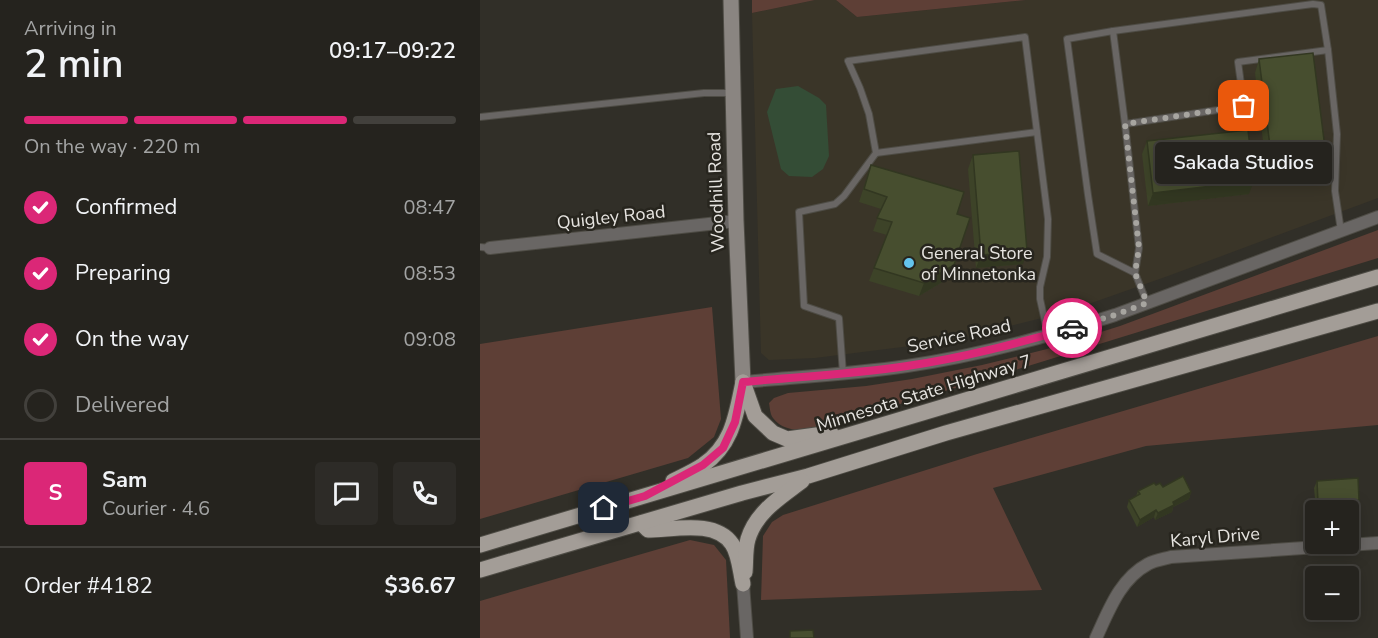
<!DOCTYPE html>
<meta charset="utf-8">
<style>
body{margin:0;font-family:"Nunito Sans",sans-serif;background:#2d2b27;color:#f1f3f6;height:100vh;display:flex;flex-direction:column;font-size:22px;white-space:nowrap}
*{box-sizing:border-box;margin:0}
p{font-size:20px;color:#a3a4a4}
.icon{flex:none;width:33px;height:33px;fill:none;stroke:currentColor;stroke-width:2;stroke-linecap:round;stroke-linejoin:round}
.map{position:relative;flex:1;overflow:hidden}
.sheet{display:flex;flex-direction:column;background:#25231e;width:480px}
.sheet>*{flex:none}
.controls{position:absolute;left:825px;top:500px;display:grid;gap:12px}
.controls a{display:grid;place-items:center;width:54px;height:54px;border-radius:6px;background:#25231e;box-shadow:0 3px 15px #0003,0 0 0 2px #42403c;font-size:30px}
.pin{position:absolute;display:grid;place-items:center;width:51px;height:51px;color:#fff;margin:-26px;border-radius:12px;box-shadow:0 3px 9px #0006}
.courier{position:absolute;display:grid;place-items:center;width:60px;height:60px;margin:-30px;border:4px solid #db2777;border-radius:50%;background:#fff;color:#222;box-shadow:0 2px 8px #0007}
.bubble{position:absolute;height:42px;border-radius:6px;background:#25231e;box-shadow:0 3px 15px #0003,0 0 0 2px #42403c;font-size:20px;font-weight:600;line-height:42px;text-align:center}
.headline em{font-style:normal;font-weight:600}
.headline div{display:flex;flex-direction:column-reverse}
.headline{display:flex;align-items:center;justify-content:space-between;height:102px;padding:0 24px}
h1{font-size:39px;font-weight:600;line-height:45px}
.bar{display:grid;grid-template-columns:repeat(4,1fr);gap:9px 6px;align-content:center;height:72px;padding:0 24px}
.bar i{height:8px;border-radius:4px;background:#42403c}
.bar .selected{background:#db2777}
.bar p{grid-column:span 4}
.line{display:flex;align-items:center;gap:15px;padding:0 24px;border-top:2px solid #42403c}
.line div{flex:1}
.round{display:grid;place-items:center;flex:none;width:63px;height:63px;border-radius:6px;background:#2d2b27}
ol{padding:0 24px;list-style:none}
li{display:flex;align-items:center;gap:18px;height:66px}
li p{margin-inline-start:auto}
li .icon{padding:6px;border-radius:50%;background:#db2777;color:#fff;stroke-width:4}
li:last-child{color:#a3a4a4}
li i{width:33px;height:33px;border:3px solid #42403c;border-radius:50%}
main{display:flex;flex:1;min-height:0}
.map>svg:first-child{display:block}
</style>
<main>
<section class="sheet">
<div class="headline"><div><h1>2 min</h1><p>Arriving in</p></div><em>09:17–09:22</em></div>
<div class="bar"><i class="selected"></i><i class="selected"></i><i class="selected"></i><i></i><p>On the way · 220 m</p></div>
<ol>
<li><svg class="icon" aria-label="check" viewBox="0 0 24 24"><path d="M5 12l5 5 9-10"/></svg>Confirmed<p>08:47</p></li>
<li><svg class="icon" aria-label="check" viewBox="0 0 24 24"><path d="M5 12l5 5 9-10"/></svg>Preparing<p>08:53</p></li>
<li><svg class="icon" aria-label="check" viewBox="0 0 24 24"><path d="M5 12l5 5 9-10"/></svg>On the way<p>09:08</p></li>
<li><i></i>Delivered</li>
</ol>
<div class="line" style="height:108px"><b class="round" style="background:#db2777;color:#fff">S</b><div><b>Sam</b><p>Courier · 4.6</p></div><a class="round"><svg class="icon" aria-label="chat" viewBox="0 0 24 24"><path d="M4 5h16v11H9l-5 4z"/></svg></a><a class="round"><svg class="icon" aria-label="phone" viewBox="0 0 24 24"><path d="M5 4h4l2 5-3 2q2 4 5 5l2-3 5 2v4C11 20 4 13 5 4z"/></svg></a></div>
<div class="line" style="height:78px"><div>Order #4182</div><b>$36.67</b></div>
</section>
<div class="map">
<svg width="898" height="638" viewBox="0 0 898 638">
<rect width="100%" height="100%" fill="#312f28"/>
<polygon fill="#3a3528" points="335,0 356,0 377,17 546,0 898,0 898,198 688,276 586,312 470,341 335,358 289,360 281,353 272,13"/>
<g fill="#5e3f36">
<polygon points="272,0 335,0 272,13"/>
<polygon points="356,0 546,0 377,17"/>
<path d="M898 230V258L506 379 331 430C319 431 301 430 293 418 290 414 290 408 289 403L294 398 308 393 386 386 432 379 502 365 567 349 640 326Z"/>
<polygon points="232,307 241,419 234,437 208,458 0,519 0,344"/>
<polygon points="898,336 898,425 666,446 513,488 562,590 281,600 283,536 292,522 303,515 497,454"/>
<polygon points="210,540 234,545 246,560 250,638 0,638 0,601"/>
</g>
<polygon fill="#344d36" points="318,86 339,98 346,105 349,156 343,169 332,177 309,176 301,169 287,112 296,89"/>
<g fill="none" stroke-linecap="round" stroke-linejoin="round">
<g stroke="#4e4c45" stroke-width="8">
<g id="lane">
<polyline points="633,31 645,124"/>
<polyline points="0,117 224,93 253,93"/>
<polyline points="396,153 557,132"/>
<polyline points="0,247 10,248"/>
<polyline points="655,273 617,254 608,195 587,39 633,31 833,4 841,5 848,50 857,134 855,191 861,231"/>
<polyline points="667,303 655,273 659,248 645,124 764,106 758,62 848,50"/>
<polyline points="363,374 359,318 324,306 319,212 355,204 364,196 396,153 389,114 380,88 368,61 545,37 568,219 567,257 560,287 560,299 568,335"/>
</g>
</g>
<g stroke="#4e4c45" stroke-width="14">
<g id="street">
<polyline points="10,248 256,221"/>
<path d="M263 382C318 377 373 374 427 366 497 356 567 337 635 315L898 217"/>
<polyline points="263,584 267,638"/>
<path d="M616 638C629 610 640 579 668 564 675 560 684 559 691 557L898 543"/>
</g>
</g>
<g stroke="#4e4c45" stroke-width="17">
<polyline id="secondary" points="251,0 256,221 263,382"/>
</g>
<g stroke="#4e4c45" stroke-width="17">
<g id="primary">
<polyline points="263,382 275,416 293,433 307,439 351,433"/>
<path d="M193 481C203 476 214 471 223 465 253 444 256 415 263 382"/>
<path d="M161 523 168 530C193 530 235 519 252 544 259 554 260 571 263 584"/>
<polyline points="0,545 898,277"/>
<polyline points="0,570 262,493 328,476 466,433 898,311"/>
<path d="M265 572C266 561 265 549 268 539 276 512 301 497 322 481"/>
</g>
</g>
<use href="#lane" stroke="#696664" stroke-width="6"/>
<use href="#street" stroke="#696664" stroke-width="12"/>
<use href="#secondary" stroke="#8a8581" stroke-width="15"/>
<use href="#primary" stroke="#a39d97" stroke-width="15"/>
</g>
<g fill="#3d4328">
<polygon points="779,59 845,148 840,161 786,167 775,73"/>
<polygon points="667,141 769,194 668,206 662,154"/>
<polygon points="493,155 543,264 496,268 488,169"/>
<polygon points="391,165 477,214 469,278 439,296 389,281 407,235 393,231 401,209 379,202"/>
<polygon points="837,481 877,507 836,510 834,488"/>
<polygon points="676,485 711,492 709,499 693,507 692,512 675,520 674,517 657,527 647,507 649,500 656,496 658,491"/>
</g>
<g fill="#323721">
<polygon points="845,148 840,161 786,167 791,154"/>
<polygon points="774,181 769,194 668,206 673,193"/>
<polygon points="547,251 543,264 496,268 501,255"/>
<polygon points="474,265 469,278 439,296 444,283"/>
<polygon points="711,492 709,499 693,507 692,512 675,520 678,513 693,502"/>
<polygon points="879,500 877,507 836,510 838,503"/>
<polygon points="676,510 674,517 657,527 660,520"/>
</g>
<g fill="#474e2f" stroke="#323721" stroke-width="1.5">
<polygon points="833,53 845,148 791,154 779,59"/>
<polygon points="768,130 774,181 673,193 667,141"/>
<polygon points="539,151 547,251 501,255 493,155"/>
<polygon points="391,165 484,192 477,214 490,218 474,265 444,283 394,268 412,222 397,218 407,197 384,189"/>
<polygon points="703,476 711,492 693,502 694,505 678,513 676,510 660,520 649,500 660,494 658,491 674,483 676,485 680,483 683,487"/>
<polygon points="878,478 879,500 838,503 837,481"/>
<polygon points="333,630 334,638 310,638 310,631"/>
</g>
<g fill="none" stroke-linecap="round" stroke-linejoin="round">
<polyline stroke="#a7a5a0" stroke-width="6" stroke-dasharray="0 10.8" points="592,328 635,315 667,303 655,273 659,248 645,124 764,106"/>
<path stroke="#db2777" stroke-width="8" d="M124 508 165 496 223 465 243 448 255 422 263 382C318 377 373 374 427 366 483 358 538 343 592 328"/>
</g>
<circle fill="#64c5ee" stroke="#27251e" stroke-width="2" cx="429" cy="263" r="6"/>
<g text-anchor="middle" stroke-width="5" stroke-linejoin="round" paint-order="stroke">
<g font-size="18" fill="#e6e4e0" stroke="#27251e">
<text transform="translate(236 192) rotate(-92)" y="6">Woodhill Road</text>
<text transform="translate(131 217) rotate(-6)" y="6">Quigley Road</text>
<text transform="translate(479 336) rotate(-12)" y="6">Service Road</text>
<text transform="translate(444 393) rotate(-17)" y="6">Minnesota State Highway 7</text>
<text transform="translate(735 537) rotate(-5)" y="6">Karyl Drive</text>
</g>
<g font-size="18" fill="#e6e4e0" stroke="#27251e" text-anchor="start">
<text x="441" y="259">General Store<tspan x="441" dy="21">of Minnetonka</tspan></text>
</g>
</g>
</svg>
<div class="controls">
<a>+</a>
<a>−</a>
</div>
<div class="pin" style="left:764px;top:106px;background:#ea580c"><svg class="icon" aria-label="bag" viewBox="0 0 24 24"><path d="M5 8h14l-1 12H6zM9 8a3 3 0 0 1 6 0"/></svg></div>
<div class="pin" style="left:124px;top:508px;background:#1f2937"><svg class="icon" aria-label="home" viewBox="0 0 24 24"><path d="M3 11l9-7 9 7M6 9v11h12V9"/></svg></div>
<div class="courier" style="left:592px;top:328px"><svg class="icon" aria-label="car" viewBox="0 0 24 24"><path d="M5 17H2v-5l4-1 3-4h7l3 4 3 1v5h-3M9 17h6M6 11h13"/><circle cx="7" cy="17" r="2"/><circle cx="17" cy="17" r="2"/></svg></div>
<div class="bubble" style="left:675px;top:142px;width:177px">Sakada Studios</div>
</div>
</main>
